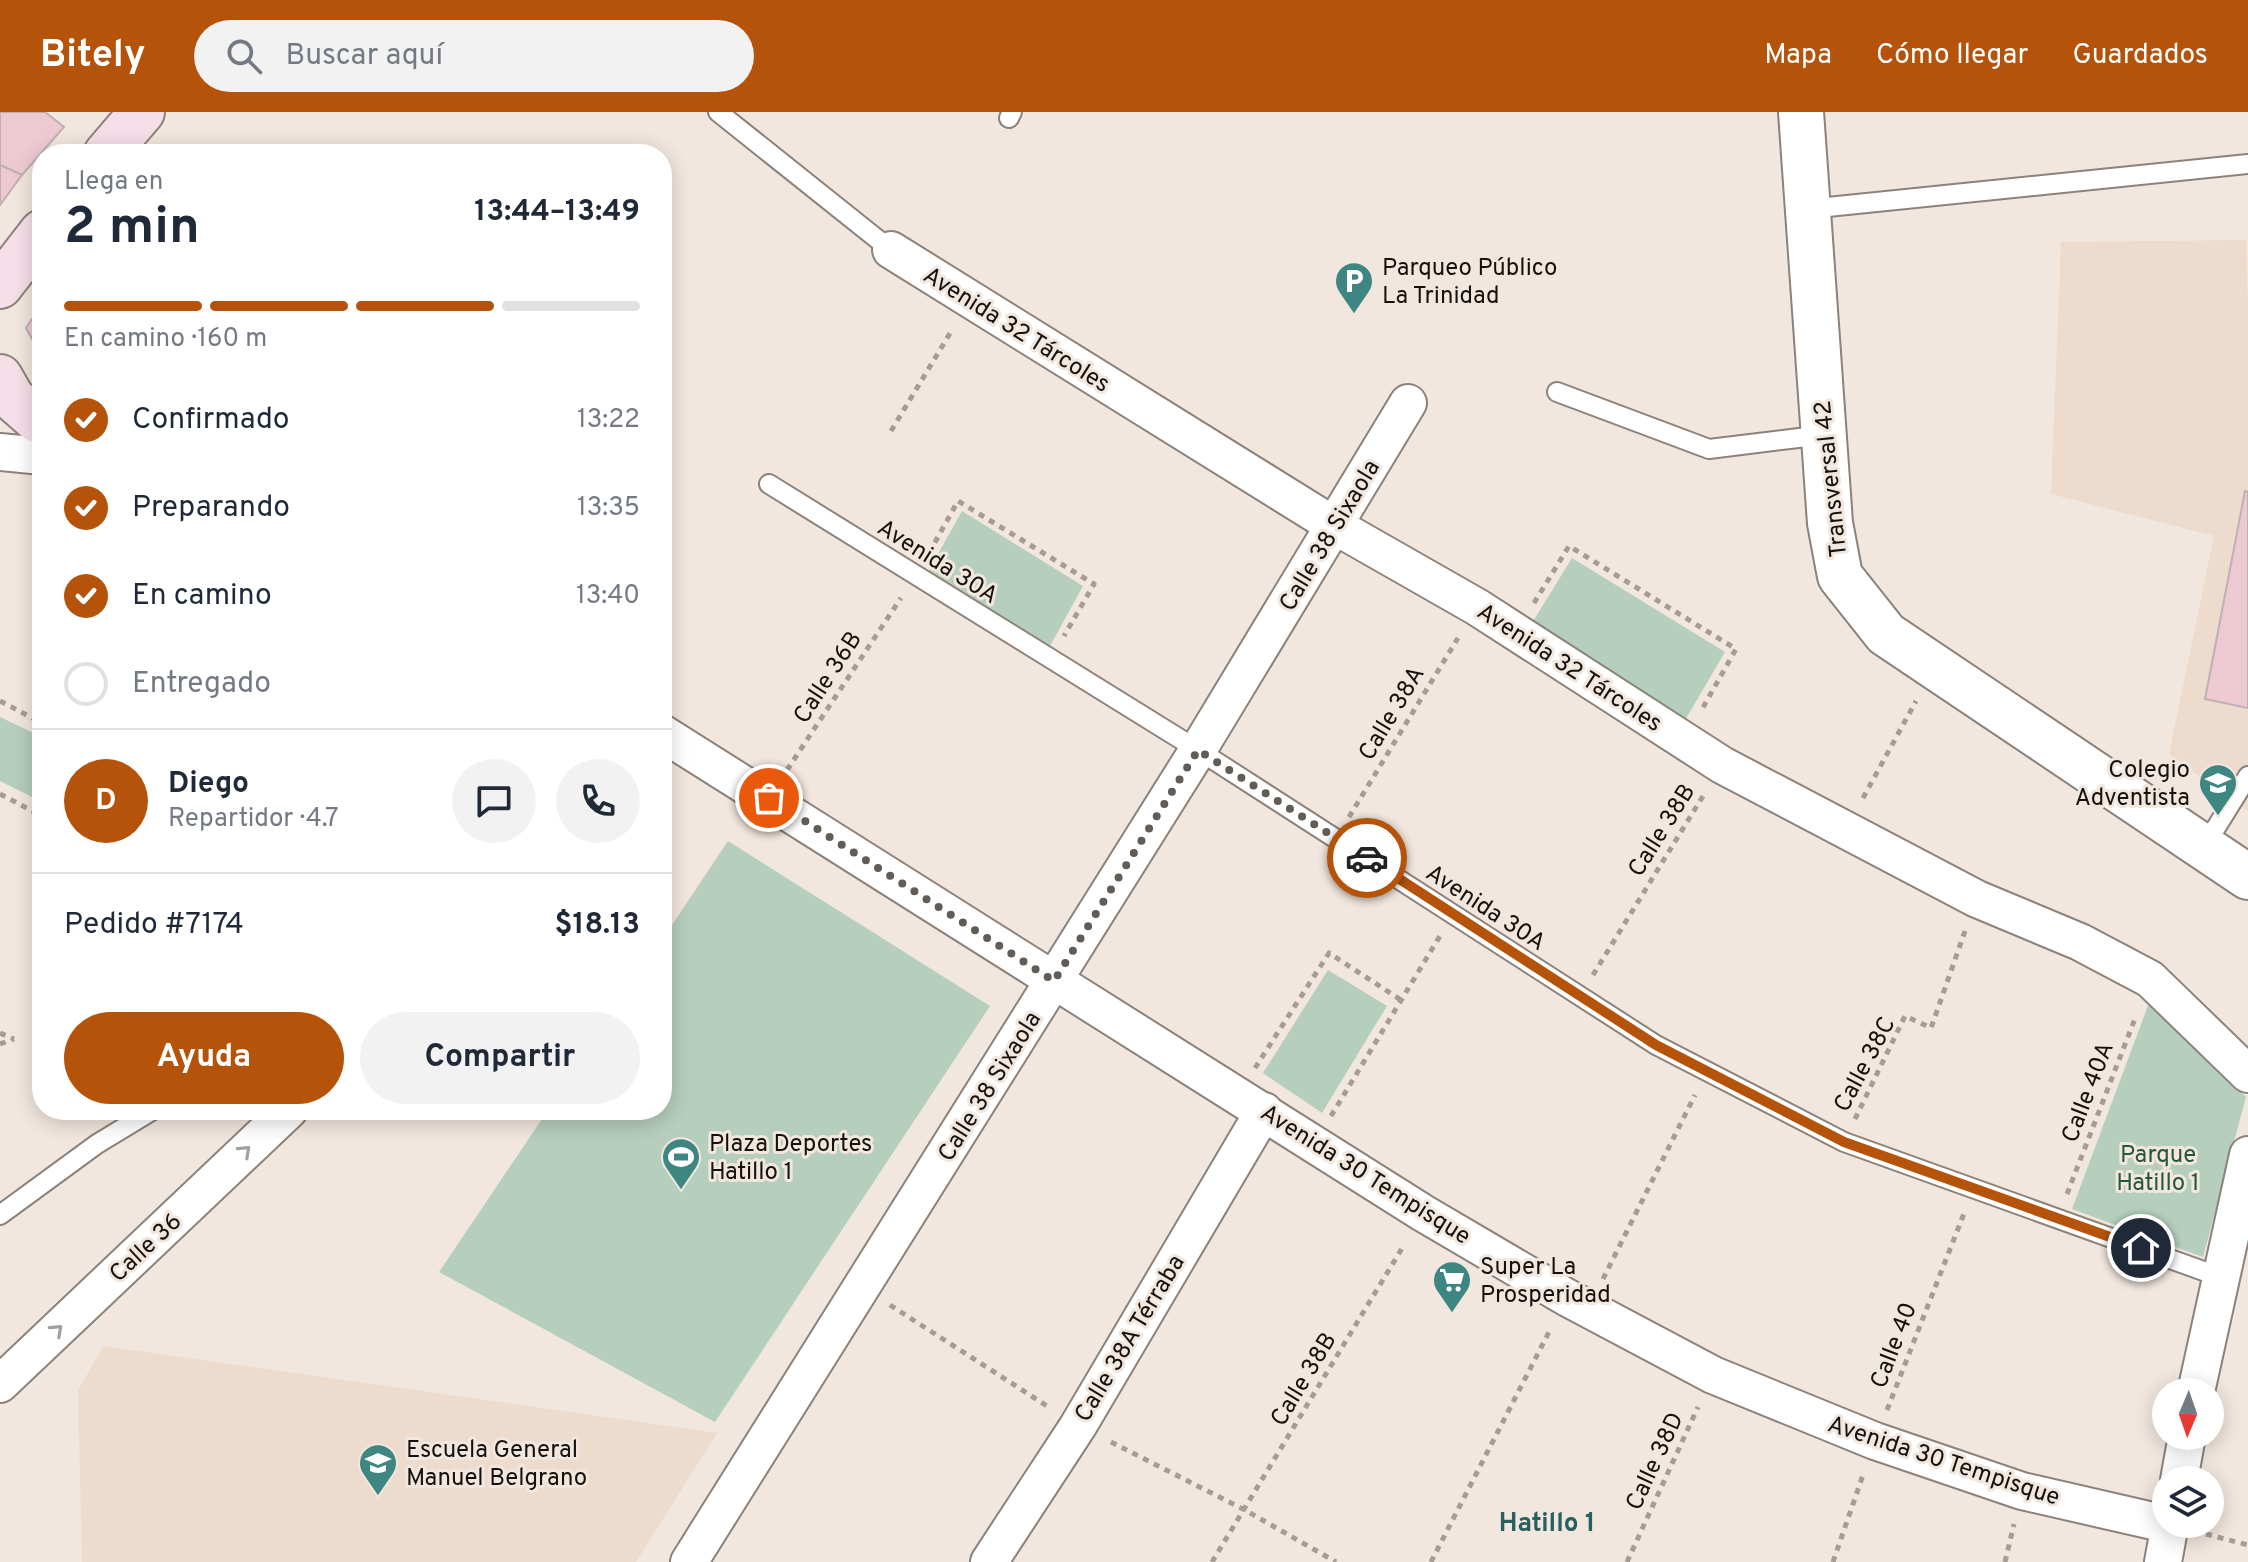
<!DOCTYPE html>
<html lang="es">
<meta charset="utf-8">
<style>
body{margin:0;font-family:Overpass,sans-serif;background:#f2f2f3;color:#1f2937;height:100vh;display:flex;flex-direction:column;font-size:30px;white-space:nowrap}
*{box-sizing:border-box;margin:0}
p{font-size:26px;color:#747a83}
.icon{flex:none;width:44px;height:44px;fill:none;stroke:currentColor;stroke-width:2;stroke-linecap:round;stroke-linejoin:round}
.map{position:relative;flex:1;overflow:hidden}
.details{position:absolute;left:32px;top:32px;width:640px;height:976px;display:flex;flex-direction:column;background:#fff;border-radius:32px;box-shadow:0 4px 20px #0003}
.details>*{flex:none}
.needle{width:52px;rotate:182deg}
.tools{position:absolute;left:2152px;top:1266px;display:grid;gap:16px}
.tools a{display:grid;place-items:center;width:72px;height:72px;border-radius:50%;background:#fff;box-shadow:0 4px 20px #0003;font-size:40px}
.pin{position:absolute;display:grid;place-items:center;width:68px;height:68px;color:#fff;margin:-34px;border:4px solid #fff;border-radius:50%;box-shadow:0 2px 8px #0007}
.courier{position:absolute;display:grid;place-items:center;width:80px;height:80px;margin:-40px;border:6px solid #b45309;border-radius:50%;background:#fff;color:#222;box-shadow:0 2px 10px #0007}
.headline em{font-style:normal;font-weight:700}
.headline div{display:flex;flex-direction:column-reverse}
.headline{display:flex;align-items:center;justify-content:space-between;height:136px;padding:0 32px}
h1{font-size:52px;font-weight:700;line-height:60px}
.bar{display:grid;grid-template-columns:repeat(4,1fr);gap:12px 8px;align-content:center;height:96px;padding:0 32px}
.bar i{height:10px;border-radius:6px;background:#e0e1e3}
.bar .current{background:#b45309}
.bar p{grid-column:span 4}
.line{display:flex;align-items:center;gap:20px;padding:0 32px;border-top:2px solid #e0e1e3}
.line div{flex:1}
.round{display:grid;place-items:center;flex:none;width:84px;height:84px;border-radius:42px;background:#f2f2f3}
ol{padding:0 32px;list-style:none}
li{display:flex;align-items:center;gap:24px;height:88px}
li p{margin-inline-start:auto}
li .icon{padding:8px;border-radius:50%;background:#b45309;color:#fff;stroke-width:4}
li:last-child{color:#747a83}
li i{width:44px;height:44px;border:4px solid #e0e1e3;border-radius:50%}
.action{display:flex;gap:16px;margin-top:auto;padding:16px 32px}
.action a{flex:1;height:92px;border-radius:48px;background:#b45309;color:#fff;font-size:32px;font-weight:700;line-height:92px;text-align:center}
.action a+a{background:#f2f2f3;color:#1f2937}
header{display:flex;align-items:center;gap:48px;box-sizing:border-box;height:112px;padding:0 40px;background:#b45309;color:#fff}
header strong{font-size:38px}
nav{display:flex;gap:44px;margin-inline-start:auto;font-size:28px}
.search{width:560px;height:72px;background:#f2f2f3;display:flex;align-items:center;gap:20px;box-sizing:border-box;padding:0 28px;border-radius:44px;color:#747a83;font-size:30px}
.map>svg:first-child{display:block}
</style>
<header>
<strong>Bitely</strong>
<div class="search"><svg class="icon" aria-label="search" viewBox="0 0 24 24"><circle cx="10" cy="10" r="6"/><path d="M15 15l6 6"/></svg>Buscar aquí</div>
<nav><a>Mapa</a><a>Cómo llegar</a><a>Guardados</a></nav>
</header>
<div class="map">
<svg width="2248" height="1450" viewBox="0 0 2248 1450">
<rect width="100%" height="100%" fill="#f2e7de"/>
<g fill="#eddbcd">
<polygon points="2246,128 2248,192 2248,699 2169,642 2214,424 2051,382 2061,130"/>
<polygon points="104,1234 717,1321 636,1450 82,1450 78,1278"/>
</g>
<g fill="#b5cebd">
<polygon points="962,399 1083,474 1050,534 929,458"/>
<polygon points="1572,446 1725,540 1684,610 1532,511"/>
<polygon points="0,605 42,625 42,690 0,669"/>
<polygon points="728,729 990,894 715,1310 439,1160 548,998 662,998 662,828"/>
<polygon points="1328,858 1387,894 1322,1001 1263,961"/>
<polygon points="2152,883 2246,985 2203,1145 2072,1097"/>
</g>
<g fill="#edc9d3" stroke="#bfb0b4" stroke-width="2">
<polygon points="0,0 45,0 64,15 22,63 0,53"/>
<polygon points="0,53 22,63 0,93"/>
<polygon points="42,192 42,245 26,216"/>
<polygon points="2245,379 2248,380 2248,596 2205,587"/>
</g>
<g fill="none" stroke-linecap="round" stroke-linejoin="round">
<g stroke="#8c827a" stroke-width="22">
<g id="service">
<polyline points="718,0 891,138"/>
<polyline points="1009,6 1012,0"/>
<polyline points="1808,97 2248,52"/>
<polyline points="1557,280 1709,337 1823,323"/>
<polyline points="769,372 1198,638 1656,933 1844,1030 2223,1166"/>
<polyline points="2204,735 2248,664"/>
<polyline points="0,1103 97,1032 153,998"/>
</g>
</g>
<g stroke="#8c827a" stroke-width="40">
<g id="minor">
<polyline points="891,138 1335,414 1477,495 1722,653 1977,787 2080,830 2150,867 2248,962"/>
<polyline points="0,340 42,344"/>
<polyline points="662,621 1423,1101 1566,1185 1713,1263 1875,1329 2022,1379 2166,1412"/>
<polyline points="0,1272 289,998"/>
<polyline points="2196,1280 2248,1043"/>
<polyline points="2179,1368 2187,1324"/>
<polyline points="689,1450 1198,638 1408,291"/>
<polyline points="989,1450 1078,1314 1264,999"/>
<polyline points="2163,1450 2170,1412"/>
</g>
</g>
<g stroke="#8c827a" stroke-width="48">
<polyline id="tertiary" points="1801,0 1830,411 1840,464 1886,522 2248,765"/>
</g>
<g stroke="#8c827a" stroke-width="48">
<g id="secondary">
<polyline points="106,42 142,0"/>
<polyline points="0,174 42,120"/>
<polyline points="0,265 12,286 37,308"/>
</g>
</g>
<g stroke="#a59c95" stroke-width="5" stroke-dasharray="6 6" stroke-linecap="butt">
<polyline points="891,319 952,218"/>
<polyline points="929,441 958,389 1094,472 1064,524"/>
<polyline points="1534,491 1569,434 1736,537 1701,599"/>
<polyline points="0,589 42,611"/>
<polyline points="787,658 901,486"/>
<polyline points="0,682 42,704"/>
<polyline points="1863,686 1916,589"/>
<polyline points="1349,705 1458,526"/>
<polyline points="1593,863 1703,684"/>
<polyline points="0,921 14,927"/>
<polyline points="0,932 14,927"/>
<polyline points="1255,956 1329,841 1401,888"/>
<polyline points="1331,1004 1440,824"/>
<polyline points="1855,1007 1905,904 1931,916 1965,819"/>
<polyline points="2067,1082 2136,904"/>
<polyline points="1603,1167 1695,983"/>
<polyline points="890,1193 1050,1296"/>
<polyline points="1887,1298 1965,1099"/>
<polyline points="1111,1330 1245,1398 1336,1450"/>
<polyline points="2206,1422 2248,1433"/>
<polyline points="1212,1450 1404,1133"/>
<polyline points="1431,1450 1551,1216"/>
<polyline points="1627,1450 1698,1295"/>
<polyline points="1833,1450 1864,1360"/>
<polyline points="2005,1450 2014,1412"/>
</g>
<use href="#service" stroke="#fff" stroke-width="18"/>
<use href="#minor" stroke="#fff" stroke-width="36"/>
<use href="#tertiary" stroke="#fff" stroke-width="44"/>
<use href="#secondary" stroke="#f7dfe9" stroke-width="44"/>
</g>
<defs><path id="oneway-chevron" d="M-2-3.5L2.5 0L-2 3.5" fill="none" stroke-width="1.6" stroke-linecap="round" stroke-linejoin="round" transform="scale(2)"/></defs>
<g stroke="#a1a09f">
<use href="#oneway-chevron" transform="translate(245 1039) rotate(-43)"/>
<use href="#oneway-chevron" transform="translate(57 1218) rotate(-43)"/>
</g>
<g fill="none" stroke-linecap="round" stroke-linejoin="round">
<polyline stroke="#625c57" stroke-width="8" stroke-dasharray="0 14.4" points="769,686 1054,869 1198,638 1367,746"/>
<polyline stroke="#b45309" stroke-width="10" points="1367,746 1656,933 1844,1030 2141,1136"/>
</g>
<defs>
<g id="parking-pin" transform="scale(2)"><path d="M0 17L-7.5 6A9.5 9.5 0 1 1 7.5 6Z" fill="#3e8682" stroke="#f2e7de"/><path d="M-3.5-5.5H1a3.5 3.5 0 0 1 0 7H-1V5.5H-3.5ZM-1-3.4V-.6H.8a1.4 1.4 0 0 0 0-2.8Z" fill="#fff"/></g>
<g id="university-pin" transform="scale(2)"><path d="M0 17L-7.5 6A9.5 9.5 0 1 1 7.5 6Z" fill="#3e8682" stroke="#f2e7de"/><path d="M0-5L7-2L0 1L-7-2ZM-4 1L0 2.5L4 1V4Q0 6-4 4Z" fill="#fff"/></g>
<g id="stadium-pin" transform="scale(2)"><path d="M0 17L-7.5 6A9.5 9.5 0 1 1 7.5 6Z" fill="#3e8682" stroke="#f2e7de"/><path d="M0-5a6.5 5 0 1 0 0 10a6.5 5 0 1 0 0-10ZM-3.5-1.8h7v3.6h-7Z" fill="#fff"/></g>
<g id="supermarket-pin" transform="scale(2)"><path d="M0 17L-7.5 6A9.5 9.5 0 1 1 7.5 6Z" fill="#3e8682" stroke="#f2e7de"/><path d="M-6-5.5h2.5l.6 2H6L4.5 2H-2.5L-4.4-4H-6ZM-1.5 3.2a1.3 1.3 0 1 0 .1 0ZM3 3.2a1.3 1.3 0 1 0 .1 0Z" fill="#fff"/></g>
<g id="school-pin" transform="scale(2)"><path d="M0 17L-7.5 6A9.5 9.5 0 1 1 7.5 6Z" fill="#3e8682" stroke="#f2e7de"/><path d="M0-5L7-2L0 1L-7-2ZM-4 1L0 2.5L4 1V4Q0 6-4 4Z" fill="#fff"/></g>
</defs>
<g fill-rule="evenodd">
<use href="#parking-pin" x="1354" y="169"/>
<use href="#university-pin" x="2218" y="671"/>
<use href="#stadium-pin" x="681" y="1045"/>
<use href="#supermarket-pin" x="1452" y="1168"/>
<use href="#school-pin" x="378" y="1351"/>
</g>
<g text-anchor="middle" stroke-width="6" stroke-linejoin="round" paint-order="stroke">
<g font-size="24" fill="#15110e" stroke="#f2e7de" text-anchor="start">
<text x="1382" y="163">Parqueo Público<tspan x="1382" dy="28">La Trinidad</tspan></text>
<text x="2190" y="665" text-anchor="end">Colegio<tspan x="2190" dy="28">Adventista</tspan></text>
<text x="709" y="1039">Plaza Deportes<tspan x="709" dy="28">Hatillo 1</tspan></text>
<text x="1480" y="1162">Super La<tspan x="1480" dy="28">Prosperidad</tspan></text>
<text x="406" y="1345">Escuela General<tspan x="406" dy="28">Manuel Belgrano</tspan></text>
</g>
<g font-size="24" fill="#15110e" stroke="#f2e7de">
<text transform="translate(1017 217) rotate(32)" y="8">Avenida 32 Tárcoles</text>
<text transform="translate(1830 367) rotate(-96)" y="8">Transversal 42</text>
<text transform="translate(1329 423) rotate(-59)" y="8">Calle 38 Sixaola</text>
<text transform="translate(938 449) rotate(32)" y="8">Avenida 30A</text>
<text transform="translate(1570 555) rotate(33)" y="8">Avenida 32 Tárcoles</text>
<text transform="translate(827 565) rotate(-57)" y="8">Calle 36B</text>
<text transform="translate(1391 601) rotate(-59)" y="8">Calle 38A</text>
<text transform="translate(1661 718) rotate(-58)" y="8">Calle 38B</text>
<text transform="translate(1486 795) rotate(33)" y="8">Avenida 30A</text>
<text transform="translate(1864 952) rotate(-62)" y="8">Calle 38C</text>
<text transform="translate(989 974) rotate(-58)" y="8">Calle 38 Sixaola</text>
<text transform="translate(2087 980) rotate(-69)" y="8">Calle 40A</text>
<text transform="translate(1366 1062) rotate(32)" y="8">Avenida 30 Tempisque</text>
<text transform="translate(145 1135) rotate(-43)" y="8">Calle 36</text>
<text transform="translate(1129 1226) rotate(-59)" y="8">Calle 38A Térraba</text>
<text transform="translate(1893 1233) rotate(-69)" y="8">Calle 40</text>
<text transform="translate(1303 1267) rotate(-59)" y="8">Calle 38B</text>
<text transform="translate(1944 1348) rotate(18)" y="8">Avenida 30 Tempisque</text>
<text transform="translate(1654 1349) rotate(-65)" y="8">Calle 38D</text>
</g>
<g font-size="24" fill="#25573a" stroke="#f2e7de">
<text x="2158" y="1050">Parque<tspan x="2158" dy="28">Hatillo 1</tspan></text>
</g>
<g font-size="26" font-weight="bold" fill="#27605e" stroke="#f2e7de">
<text x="1547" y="1419">Hatillo 1</text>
</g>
</g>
</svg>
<div class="tools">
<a><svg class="needle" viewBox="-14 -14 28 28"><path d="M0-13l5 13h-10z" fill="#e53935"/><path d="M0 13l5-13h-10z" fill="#747a83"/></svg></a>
<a><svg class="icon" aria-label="layers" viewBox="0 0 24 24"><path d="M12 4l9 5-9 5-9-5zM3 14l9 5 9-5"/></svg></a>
</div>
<div class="pin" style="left:769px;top:686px;background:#ea580c"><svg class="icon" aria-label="bag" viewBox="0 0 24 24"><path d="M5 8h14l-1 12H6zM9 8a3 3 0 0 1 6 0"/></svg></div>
<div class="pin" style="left:2141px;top:1136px;background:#1f2937"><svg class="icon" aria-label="home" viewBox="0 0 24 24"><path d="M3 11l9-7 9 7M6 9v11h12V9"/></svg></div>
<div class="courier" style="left:1367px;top:746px"><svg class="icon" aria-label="car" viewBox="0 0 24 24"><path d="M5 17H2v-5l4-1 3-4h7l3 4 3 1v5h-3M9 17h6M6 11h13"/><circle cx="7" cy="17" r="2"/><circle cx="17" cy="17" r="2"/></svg></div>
<section class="details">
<div class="headline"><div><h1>2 min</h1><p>Llega en</p></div><em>13:44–13:49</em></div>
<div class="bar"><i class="current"></i><i class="current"></i><i class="current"></i><i></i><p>En camino · 160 m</p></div>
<ol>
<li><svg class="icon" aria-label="check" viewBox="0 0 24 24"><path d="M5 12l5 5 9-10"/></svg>Confirmado<p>13:22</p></li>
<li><svg class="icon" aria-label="check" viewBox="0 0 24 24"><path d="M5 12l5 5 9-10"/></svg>Preparando<p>13:35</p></li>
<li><svg class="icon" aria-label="check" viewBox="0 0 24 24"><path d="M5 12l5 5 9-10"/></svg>En camino<p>13:40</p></li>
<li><i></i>Entregado</li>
</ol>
<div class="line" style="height:144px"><b class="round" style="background:#b45309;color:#fff">D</b><div><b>Diego</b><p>Repartidor · 4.7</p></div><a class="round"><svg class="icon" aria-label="chat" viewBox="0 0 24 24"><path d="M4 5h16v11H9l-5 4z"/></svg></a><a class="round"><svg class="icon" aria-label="phone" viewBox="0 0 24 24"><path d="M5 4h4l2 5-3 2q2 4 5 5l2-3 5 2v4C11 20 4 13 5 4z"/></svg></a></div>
<div class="line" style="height:104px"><div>Pedido #7174</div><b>$18.13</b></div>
<div class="action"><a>Ayuda</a><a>Compartir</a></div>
</section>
</div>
